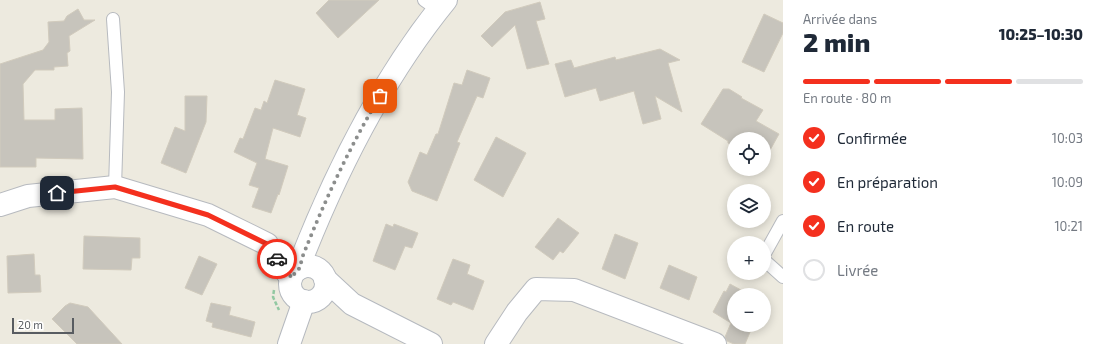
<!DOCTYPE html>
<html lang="fr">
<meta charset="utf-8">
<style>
body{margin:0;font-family:"Exo 2",sans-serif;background:#f2f2f3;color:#1f2937;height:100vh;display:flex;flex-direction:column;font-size:15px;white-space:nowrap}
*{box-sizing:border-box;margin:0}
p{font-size:13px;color:#747a83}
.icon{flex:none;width:22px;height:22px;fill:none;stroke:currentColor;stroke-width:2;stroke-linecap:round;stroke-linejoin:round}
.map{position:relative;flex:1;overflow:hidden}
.details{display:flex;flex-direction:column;background:#fff;width:320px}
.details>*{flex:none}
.buttons{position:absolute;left:727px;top:132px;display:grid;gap:8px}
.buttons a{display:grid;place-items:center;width:44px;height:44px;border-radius:50%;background:#fff;box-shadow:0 2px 10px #0003;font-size:20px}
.scale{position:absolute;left:12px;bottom:10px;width:62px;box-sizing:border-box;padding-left:4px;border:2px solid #585c61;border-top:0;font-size:11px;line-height:14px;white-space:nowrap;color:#585c61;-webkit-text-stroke:3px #fff;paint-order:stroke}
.pin{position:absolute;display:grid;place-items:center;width:34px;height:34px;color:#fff;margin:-17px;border-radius:8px;box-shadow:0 2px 6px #0006}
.courier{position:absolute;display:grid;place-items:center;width:40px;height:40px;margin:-20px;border:3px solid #f4301e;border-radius:50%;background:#fff;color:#222;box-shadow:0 1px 5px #0007}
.summary em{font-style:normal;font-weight:800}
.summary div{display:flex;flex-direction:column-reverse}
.summary{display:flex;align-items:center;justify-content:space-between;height:68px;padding:0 20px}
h1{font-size:26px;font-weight:800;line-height:30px}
.bar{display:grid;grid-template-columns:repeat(4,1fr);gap:6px 4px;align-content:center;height:48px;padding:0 20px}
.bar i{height:5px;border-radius:3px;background:#e0e1e3}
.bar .selected{background:#f4301e}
.bar p{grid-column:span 4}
ol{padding:0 20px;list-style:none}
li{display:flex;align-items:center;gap:12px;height:44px}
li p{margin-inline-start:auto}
li .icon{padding:4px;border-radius:50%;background:#f4301e;color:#fff;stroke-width:4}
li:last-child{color:#747a83}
li i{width:22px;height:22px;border:2px solid #e0e1e3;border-radius:50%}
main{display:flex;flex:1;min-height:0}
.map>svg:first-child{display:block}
</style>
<main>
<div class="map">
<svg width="783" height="344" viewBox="0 0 783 344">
<rect width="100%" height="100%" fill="#edeadf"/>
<g fill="#c7c4bc" stroke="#d1cbbd">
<polygon points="329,0 379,0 338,38 316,13"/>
<polygon points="540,2 545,19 536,21 549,64 527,69 515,25 492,47 481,36 505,12"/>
<polygon points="78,9 84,20 95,20 69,36 70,51 67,53 68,66 54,67 54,70 35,70 23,84 24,120 55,120 55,109 82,108 83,159 36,158 36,167 0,167 0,64 43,50 49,42 48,22 64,21 67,16"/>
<polygon points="764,14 783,23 783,33 764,72 742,62"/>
<polygon points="660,49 680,60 668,63 682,112 655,96 661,119 643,124 634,91 600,101 596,88 565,97 555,64 571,60 574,68 615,57 616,60"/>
<polygon points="467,70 490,78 483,98 477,96 457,142 460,143 437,201 412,191 408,182 420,152 427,155 436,134 438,134 454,83 462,85"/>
<polygon points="275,80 305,89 297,115 306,118 300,137 273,128 265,159 288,166 279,195 278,194 271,213 252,207 259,188 249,185 257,163 234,152 240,138 243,139 255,108 261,110 264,101 267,103"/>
<polygon points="723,89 729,89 742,97 741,98 763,110 756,121 779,134 764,161 764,139 734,139 734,146 728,143 728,141 701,124"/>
<polygon points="185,96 207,96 206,122 186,173 161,163 175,127 185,131"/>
<polygon points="496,137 526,153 503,197 474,180"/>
<polygon points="558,218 579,233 563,253 560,251 553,260 535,247"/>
<polygon points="386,224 393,227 394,224 418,233 412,248 405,246 395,270 373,261"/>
<polygon points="615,234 638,243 625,279 602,269"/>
<polygon points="84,236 140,238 140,258 132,258 131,270 83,269"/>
<polygon points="34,254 35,275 40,275 41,292 8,293 7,256"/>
<polygon points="199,256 217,264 202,295 185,288"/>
<polygon points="453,259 470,265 467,274 484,281 473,310 453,302 451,305 437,299"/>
<polygon points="669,265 697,277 689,300 660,288"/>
<polygon points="730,284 750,295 734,295 734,325 753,325 745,344 734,344 727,341 725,337 731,323 713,312 724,291 726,292"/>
<polygon points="70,303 88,307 122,344 77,344 52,319 65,306"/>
<polygon points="211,303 231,307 229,315 255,322 251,337 212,327 213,323 206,321"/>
</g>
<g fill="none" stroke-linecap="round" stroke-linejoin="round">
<g stroke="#b7babf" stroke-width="14">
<g id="lane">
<polyline points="424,0 438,10"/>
<polyline points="113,19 118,92 115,187"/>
<polyline points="764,255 783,221"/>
<polyline points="764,260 783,277"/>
</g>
</g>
<g stroke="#b7babf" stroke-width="24">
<g id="street">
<polyline points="0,205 28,196 115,187 208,215 267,244"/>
<polyline points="281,265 291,278"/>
<polyline points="496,344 517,312 536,289 574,290 715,344"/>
</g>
</g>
<g stroke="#b5b9bf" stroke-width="24">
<g id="secondary">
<circle cx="308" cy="284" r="18"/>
<path d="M300 268 302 258C338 167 384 76 446 0"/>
<polyline points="325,279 352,304 431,344"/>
<polyline points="289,344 304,301"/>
</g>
</g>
<polyline stroke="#92c8a2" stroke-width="2.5" stroke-dasharray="4 2" stroke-linecap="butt" points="274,290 273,297 279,310"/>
<use href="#lane" stroke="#fff" stroke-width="12"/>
<use href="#street" stroke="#fff" stroke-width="22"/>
<use href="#secondary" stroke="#fff" stroke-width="22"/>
</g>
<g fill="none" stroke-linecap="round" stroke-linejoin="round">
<path stroke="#8c8e8d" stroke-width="4" stroke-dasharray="0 7.2" d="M277 259 292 278 296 271 300 268 302 258C324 202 349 148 380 96"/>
<polyline stroke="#f4301e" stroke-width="5" points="57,193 115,187 208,215 267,244 277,259"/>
</g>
</svg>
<div class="buttons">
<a><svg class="icon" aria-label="locate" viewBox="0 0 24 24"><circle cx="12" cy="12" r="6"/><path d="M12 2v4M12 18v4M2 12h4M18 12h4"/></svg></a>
<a><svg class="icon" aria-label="layers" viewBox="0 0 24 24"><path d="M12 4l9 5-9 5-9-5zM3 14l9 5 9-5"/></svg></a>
<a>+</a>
<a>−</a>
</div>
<div class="scale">20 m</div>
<div class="pin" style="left:380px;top:96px;background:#ea580c"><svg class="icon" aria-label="bag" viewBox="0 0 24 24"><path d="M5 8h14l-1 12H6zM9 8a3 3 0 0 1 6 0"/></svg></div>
<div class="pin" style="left:57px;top:193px;background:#1f2937"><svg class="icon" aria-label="home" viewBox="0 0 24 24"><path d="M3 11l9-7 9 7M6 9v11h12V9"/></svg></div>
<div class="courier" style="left:277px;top:259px"><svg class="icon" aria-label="car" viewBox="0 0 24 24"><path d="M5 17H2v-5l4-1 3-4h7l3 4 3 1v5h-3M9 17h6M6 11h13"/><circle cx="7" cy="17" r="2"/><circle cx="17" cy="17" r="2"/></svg></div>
</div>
<section class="details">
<div class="summary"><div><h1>2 min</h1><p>Arrivée dans</p></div><em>10:25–10:30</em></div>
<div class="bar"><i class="selected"></i><i class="selected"></i><i class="selected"></i><i></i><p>En route · 80 m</p></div>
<ol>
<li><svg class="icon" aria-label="check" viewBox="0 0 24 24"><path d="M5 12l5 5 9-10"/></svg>Confirmée<p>10:03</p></li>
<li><svg class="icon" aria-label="check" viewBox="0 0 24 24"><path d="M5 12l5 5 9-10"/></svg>En préparation<p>10:09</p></li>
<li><svg class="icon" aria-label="check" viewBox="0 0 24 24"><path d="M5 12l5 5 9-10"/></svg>En route<p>10:21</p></li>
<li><i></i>Livrée</li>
</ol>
</section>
</main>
